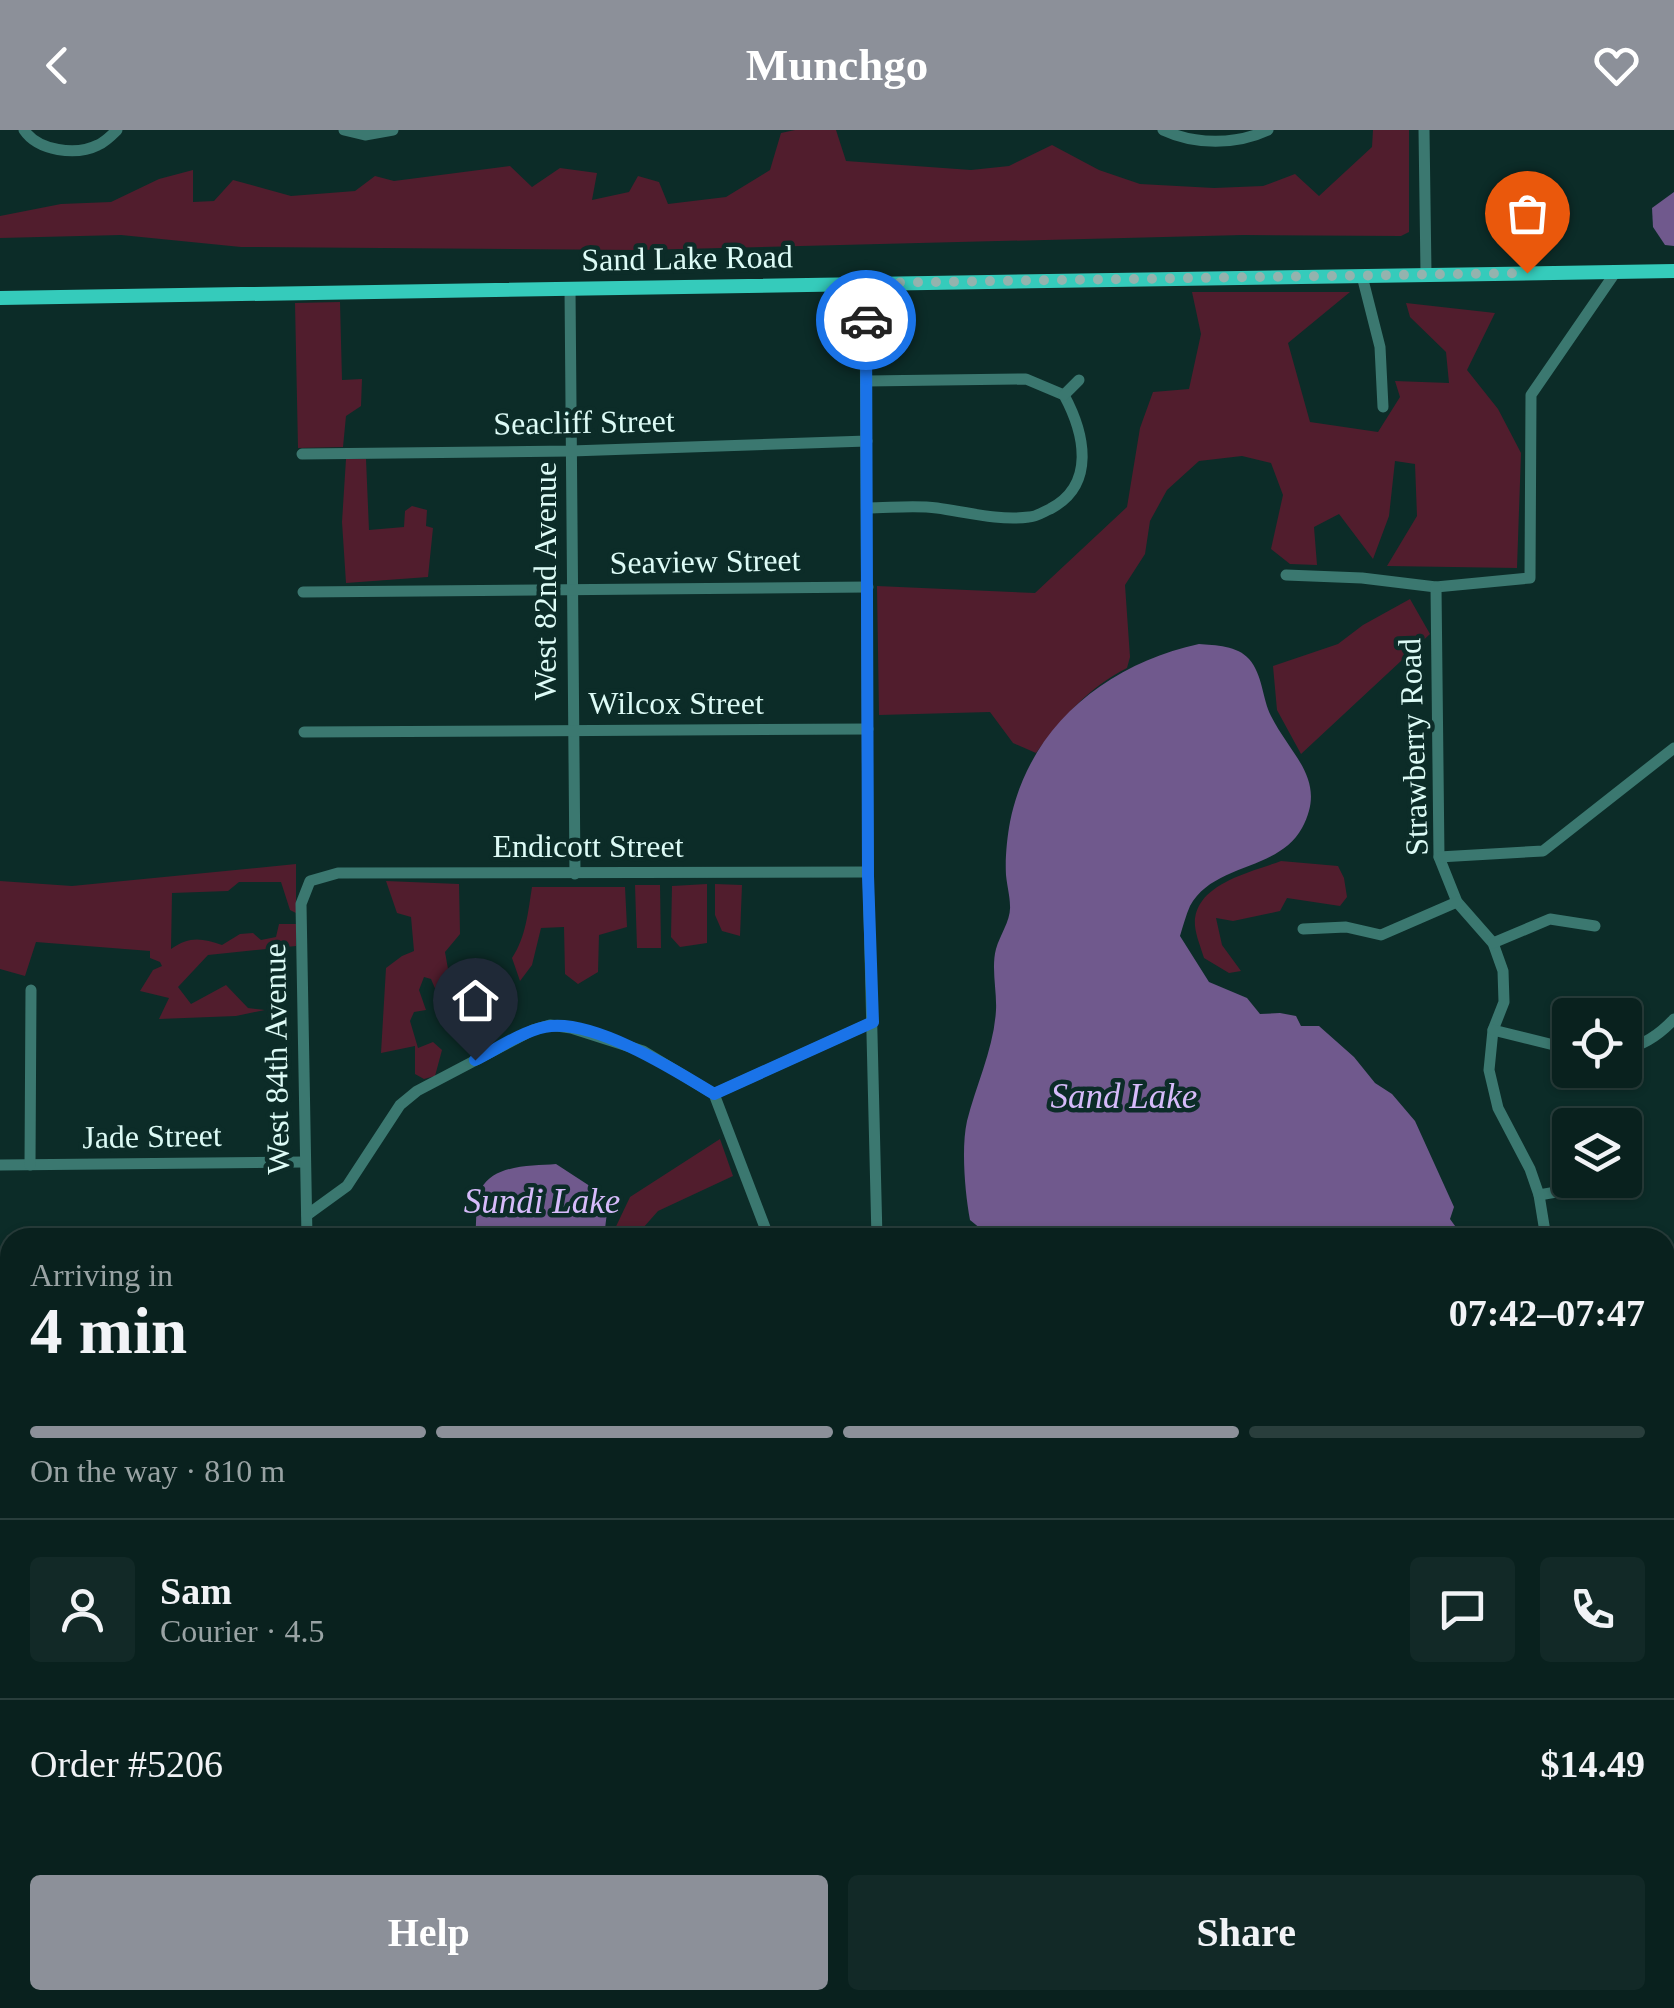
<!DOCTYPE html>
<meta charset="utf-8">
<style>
body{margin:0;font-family:Georgia,serif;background:#122927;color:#f1f3f6;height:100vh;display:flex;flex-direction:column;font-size:38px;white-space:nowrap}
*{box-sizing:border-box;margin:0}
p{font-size:32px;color:#99a3a4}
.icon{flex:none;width:55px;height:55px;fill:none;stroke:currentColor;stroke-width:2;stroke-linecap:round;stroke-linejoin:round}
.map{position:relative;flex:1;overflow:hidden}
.sheet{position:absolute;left:0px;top:1098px;width:1675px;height:782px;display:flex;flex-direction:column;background:#09211e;border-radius:30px 30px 0 0;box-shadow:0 2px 8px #0004,0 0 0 2px #293e3c}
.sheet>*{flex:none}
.fabs{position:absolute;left:1552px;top:868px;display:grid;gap:20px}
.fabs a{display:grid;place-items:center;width:90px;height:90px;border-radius:10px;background:#09211e;box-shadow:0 2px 8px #0004,0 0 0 2px #293e3c;font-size:50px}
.pin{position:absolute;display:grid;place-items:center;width:85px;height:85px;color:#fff;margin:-102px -42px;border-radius:50% 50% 50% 0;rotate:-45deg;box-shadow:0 0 10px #0007}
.pin .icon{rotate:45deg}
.courier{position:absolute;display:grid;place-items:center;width:100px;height:100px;margin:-50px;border:8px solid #1a73e8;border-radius:50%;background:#fff;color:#222;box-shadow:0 2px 12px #0007}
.overview em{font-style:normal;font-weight:600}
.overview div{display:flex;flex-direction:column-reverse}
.overview{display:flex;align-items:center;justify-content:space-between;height:170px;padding:0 30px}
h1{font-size:65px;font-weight:600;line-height:75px}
.bar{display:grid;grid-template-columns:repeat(4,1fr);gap:15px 10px;align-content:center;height:120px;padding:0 30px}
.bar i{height:12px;border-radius:8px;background:#293e3c}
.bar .selected{background:#8c9099}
.bar p{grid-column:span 4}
.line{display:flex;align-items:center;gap:25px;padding:0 30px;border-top:2px solid #293e3c}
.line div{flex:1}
.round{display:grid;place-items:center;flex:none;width:105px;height:105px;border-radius:10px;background:#122927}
.cta{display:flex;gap:20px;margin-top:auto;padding:20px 30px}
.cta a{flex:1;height:115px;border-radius:10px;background:#8c9099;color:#fff;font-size:40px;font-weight:600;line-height:115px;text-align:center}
.cta a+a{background:#122927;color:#f1f3f6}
header{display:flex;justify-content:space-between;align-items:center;height:130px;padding:0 30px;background:#8c9099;color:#fff;font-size:45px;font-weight:600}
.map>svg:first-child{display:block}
</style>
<header><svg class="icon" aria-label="back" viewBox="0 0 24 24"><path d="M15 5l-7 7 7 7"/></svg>Munchgo<svg class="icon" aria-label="heart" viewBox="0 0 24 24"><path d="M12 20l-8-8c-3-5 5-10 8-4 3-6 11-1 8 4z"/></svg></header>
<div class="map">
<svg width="1674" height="1878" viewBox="0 0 1674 1878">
<rect width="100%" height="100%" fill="#0c2c28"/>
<g fill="#511d2d">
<polygon points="795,0 836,0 846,31 971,40 1009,36 1052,15 1099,40 1140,54 1214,58 1263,56 1295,44 1319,66 1372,17 1373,0 1409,0 1409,102 1401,106 1243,105 638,120 241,117 121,105 0,108 0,86 61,74 111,72 159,49 193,40 193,72 214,71 233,50 291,66 355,61 375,46 394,51 510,36 532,57 560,38 597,43 592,70 629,62 638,46 659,52 668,74 726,67 770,40 781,3"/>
<path d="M1192 162H1350L1288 213 1310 292 1378 302 1400 267 1395 251 1449 253 1446 222 1410 187 1406 173 1495 183 1467 240 1498 279 1521 323 1517 438 1387 436 1417 386 1415 334 1395 331 1389 386 1373 429 1339 384 1314 397 1317 435 1290 434 1271 419 1283 365 1271 333 1242 326 1199 331 1167 360 1150 391 1145 424 1125 455 1130 527 1127 538C1089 557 1061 589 1036 623L1013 613 990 582 879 585 877 456 1035 463 1127 377 1140 298 1153 262 1189 259 1201 204Z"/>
<polygon points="340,172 342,250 362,249 361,276 346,286 343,317 298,318 295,173"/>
<polygon points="346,329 366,329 369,400 404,397 405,381 412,376 427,380 426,396 433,398 428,447 346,453 342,392"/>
<polygon points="1410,469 1430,504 1301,624 1277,580 1273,536 1338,514 1363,495"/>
<path d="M1281 731 1338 736 1344 748 1347 767 1340 776 1287 768 1280 781 1233 791 1216 788 1222 815 1241 841 1229 843 1204 828C1201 818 1196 806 1195 796 1192 754 1252 742 1281 731Z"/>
<path d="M296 734V783L290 780 281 752H239L228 761 172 763 171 819C189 806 202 808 222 815L240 804 253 803 261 810 276 807 279 794H296V816L208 825 178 857 191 874 226 855 248 878 265 880 236 886 159 889 169 868 140 861 153 840 162 836 160 832 150 828V821L36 812 25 846 0 839V751L72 756Z"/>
<polygon points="386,751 459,754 460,804 445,822 448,839 455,845 468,839 495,872 478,917 465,912 477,897 468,875 466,851 457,851 451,861 437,863 431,849 424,847 419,860 426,880 414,882 410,891 418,918 433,912 442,920 435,946 424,949 415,944 415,916 381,923 386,838 402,826 414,821 411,787 397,783"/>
<polygon points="707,754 707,813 680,817 671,807 672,756"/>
<polygon points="715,754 742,755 740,806 722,801 715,785"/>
<polygon points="635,755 660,755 661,818 637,818"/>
<path d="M532 757H625L627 797 599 805 598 842 578 854 565 844 564 797 541 798 532 835 520 851 512 828C526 807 528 782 532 757Z"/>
<polygon points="720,1009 733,1046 658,1081 635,1107 611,1107 630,1067"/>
<polygon points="10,1271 10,1870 535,1870 414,1878 0,1878 0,1275"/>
<polygon points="627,1870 758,1870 757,1878 621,1878 631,1877"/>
<polygon points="1207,1870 1294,1870 1296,1878 1195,1878"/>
</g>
<g fill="#70598d">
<polygon points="1674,62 1674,116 1665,115 1653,97 1652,78"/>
<path d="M1199 514C1215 515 1238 516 1249 529 1263 545 1262 568 1271 586 1291 626 1328 650 1302 698 1279 741 1213 733 1190 776 1186 785 1183 796 1180 806L1209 852 1247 868 1260 884 1280 883 1296 886 1301 896H1319L1354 927 1375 953 1392 964 1415 991 1454 1077 1450 1089 1463 1107 992 1108 970 1090C965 1063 961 1018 967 991 976 955 994 918 996 880 997 861 991 838 996 819 1000 805 1011 790 1010 776 1010 766 1007 756 1006 745 1005 729 1007 708 1010 692 1029 596 1107 534 1199 514Z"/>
<path d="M556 1034 599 1062 608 1074 604 1107H475C477 1094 475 1071 481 1059 494 1034 532 1036 556 1034Z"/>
<polygon points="1665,1575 1674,1580 1674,1878 1396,1878 1395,1870 1665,1870"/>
</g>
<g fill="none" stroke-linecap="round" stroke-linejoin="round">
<g stroke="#3b7870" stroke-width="11">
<path d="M24 0C38 21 76 26 98 15 105 12 112 5 117 0"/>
<polyline points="344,0 365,5 393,0"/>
<path d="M1163 0C1195 15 1236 15 1268 0"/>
<polyline points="1424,0 1426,143"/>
<polyline points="1362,146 1380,217 1383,277"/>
<polyline points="865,153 868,742 877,1108"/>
<polyline points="570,158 575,744"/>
<path d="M866 251 1026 249 1064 265C1085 304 1096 355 1050 379 1043 382 1036 387 1029 387 999 391 966 382 937 378 914 375 890 378 867 378"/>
<polyline points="1064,265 1079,250"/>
<polyline points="302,324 571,321 867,311"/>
<polyline points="1286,445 1362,448 1436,457 1530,448 1531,265 1615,143"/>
<polyline points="1436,457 1439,727 1457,772 1493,813 1503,841 1504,872 1493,900 1489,940 1498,978 1530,1039 1539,1065 1546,1108"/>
<polyline points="303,462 868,457"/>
<polyline points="304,602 868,599"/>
<polyline points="1439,727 1543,721 1674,618"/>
<polyline points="1303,799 1346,797 1381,805 1457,772"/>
<polyline points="1493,813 1550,789 1595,796"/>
<polyline points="1493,900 1570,919"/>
<path d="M1625 919C1644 915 1661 903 1674 889"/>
<polyline points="714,964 873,892"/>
<polyline points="0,1035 304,1032"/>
<polyline points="30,1035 31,860"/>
<polyline points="1539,1065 1625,1050"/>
<polyline points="307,1085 347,1056 400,975 417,961 533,900 550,895 571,898 643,921 714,964 769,1108"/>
<polyline points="307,1108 301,774 310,751 338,743 868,742"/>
<polyline points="1665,1186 1674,1186"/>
<polyline points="1665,1310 1674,1309"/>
<polyline points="0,1320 10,1320"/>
</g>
<polyline stroke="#35cbbb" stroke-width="14" points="0,168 1674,141"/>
</g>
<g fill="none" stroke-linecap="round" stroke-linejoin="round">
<polyline stroke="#94b3ae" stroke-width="10" stroke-dasharray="0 18" points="866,190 865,153 1527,143"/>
<path stroke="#1a73e8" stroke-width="12" d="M475 930C497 919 521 902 545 897 591 887 675 940 714 964L873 892 868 746 866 190"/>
</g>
<g text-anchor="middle" stroke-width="9" stroke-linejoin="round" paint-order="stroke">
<g font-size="32" fill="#ddfbf6" stroke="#0c2c28">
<text transform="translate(687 128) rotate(-1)" y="11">Sand Lake Road</text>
<text transform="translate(584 292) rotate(-1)" y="11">Seacliff Street</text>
<text transform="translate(705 431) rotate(-1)" y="11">Seaview Street</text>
<text transform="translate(545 451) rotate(-90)" y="11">West 82nd Avenue</text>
<text x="676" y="584">Wilcox Street</text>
<text transform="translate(1413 617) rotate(-92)" y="11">Strawberry Road</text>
<text x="588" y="727">Endicott Street</text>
<text transform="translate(276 929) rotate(-91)" y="11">West 84th Avenue</text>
<text transform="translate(152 1006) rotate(-1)" y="11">Jade Street</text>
</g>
<g font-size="35" font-style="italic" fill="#d6bbfa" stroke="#0c2c28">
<text x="1124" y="978">Sand Lake</text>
<text x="542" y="1083">Sundi Lake</text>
</g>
</g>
</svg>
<div class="fabs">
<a><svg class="icon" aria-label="locate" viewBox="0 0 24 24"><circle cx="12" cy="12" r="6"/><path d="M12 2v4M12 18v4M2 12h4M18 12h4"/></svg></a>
<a><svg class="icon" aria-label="layers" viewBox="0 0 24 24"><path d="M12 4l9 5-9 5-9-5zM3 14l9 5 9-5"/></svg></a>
</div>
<div class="pin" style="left:1527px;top:143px;background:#ea580c"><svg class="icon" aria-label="bag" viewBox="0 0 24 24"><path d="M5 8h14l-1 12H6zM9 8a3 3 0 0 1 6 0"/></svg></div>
<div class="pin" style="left:475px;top:930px;background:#1f2937"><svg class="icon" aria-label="home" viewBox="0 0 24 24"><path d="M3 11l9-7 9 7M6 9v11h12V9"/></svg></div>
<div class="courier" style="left:866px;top:190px"><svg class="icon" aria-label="car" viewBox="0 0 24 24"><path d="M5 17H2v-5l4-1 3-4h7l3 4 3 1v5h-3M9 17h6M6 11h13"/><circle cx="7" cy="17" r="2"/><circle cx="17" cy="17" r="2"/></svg></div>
<section class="sheet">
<div class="overview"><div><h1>4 min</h1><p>Arriving in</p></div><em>07:42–07:47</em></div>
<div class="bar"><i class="selected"></i><i class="selected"></i><i class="selected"></i><i></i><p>On the way · 810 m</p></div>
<div class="line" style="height:180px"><a class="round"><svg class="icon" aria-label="person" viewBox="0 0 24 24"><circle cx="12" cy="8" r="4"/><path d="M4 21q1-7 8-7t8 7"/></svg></a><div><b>Sam</b><p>Courier · 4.5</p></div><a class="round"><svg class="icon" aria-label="chat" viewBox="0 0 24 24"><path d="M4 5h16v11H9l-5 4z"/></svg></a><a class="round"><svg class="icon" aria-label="phone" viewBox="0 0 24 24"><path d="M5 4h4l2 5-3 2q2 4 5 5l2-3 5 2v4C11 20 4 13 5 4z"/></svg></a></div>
<div class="line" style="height:130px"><div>Order #5206</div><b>$14.49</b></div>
<div class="cta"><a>Help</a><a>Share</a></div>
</section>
</div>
